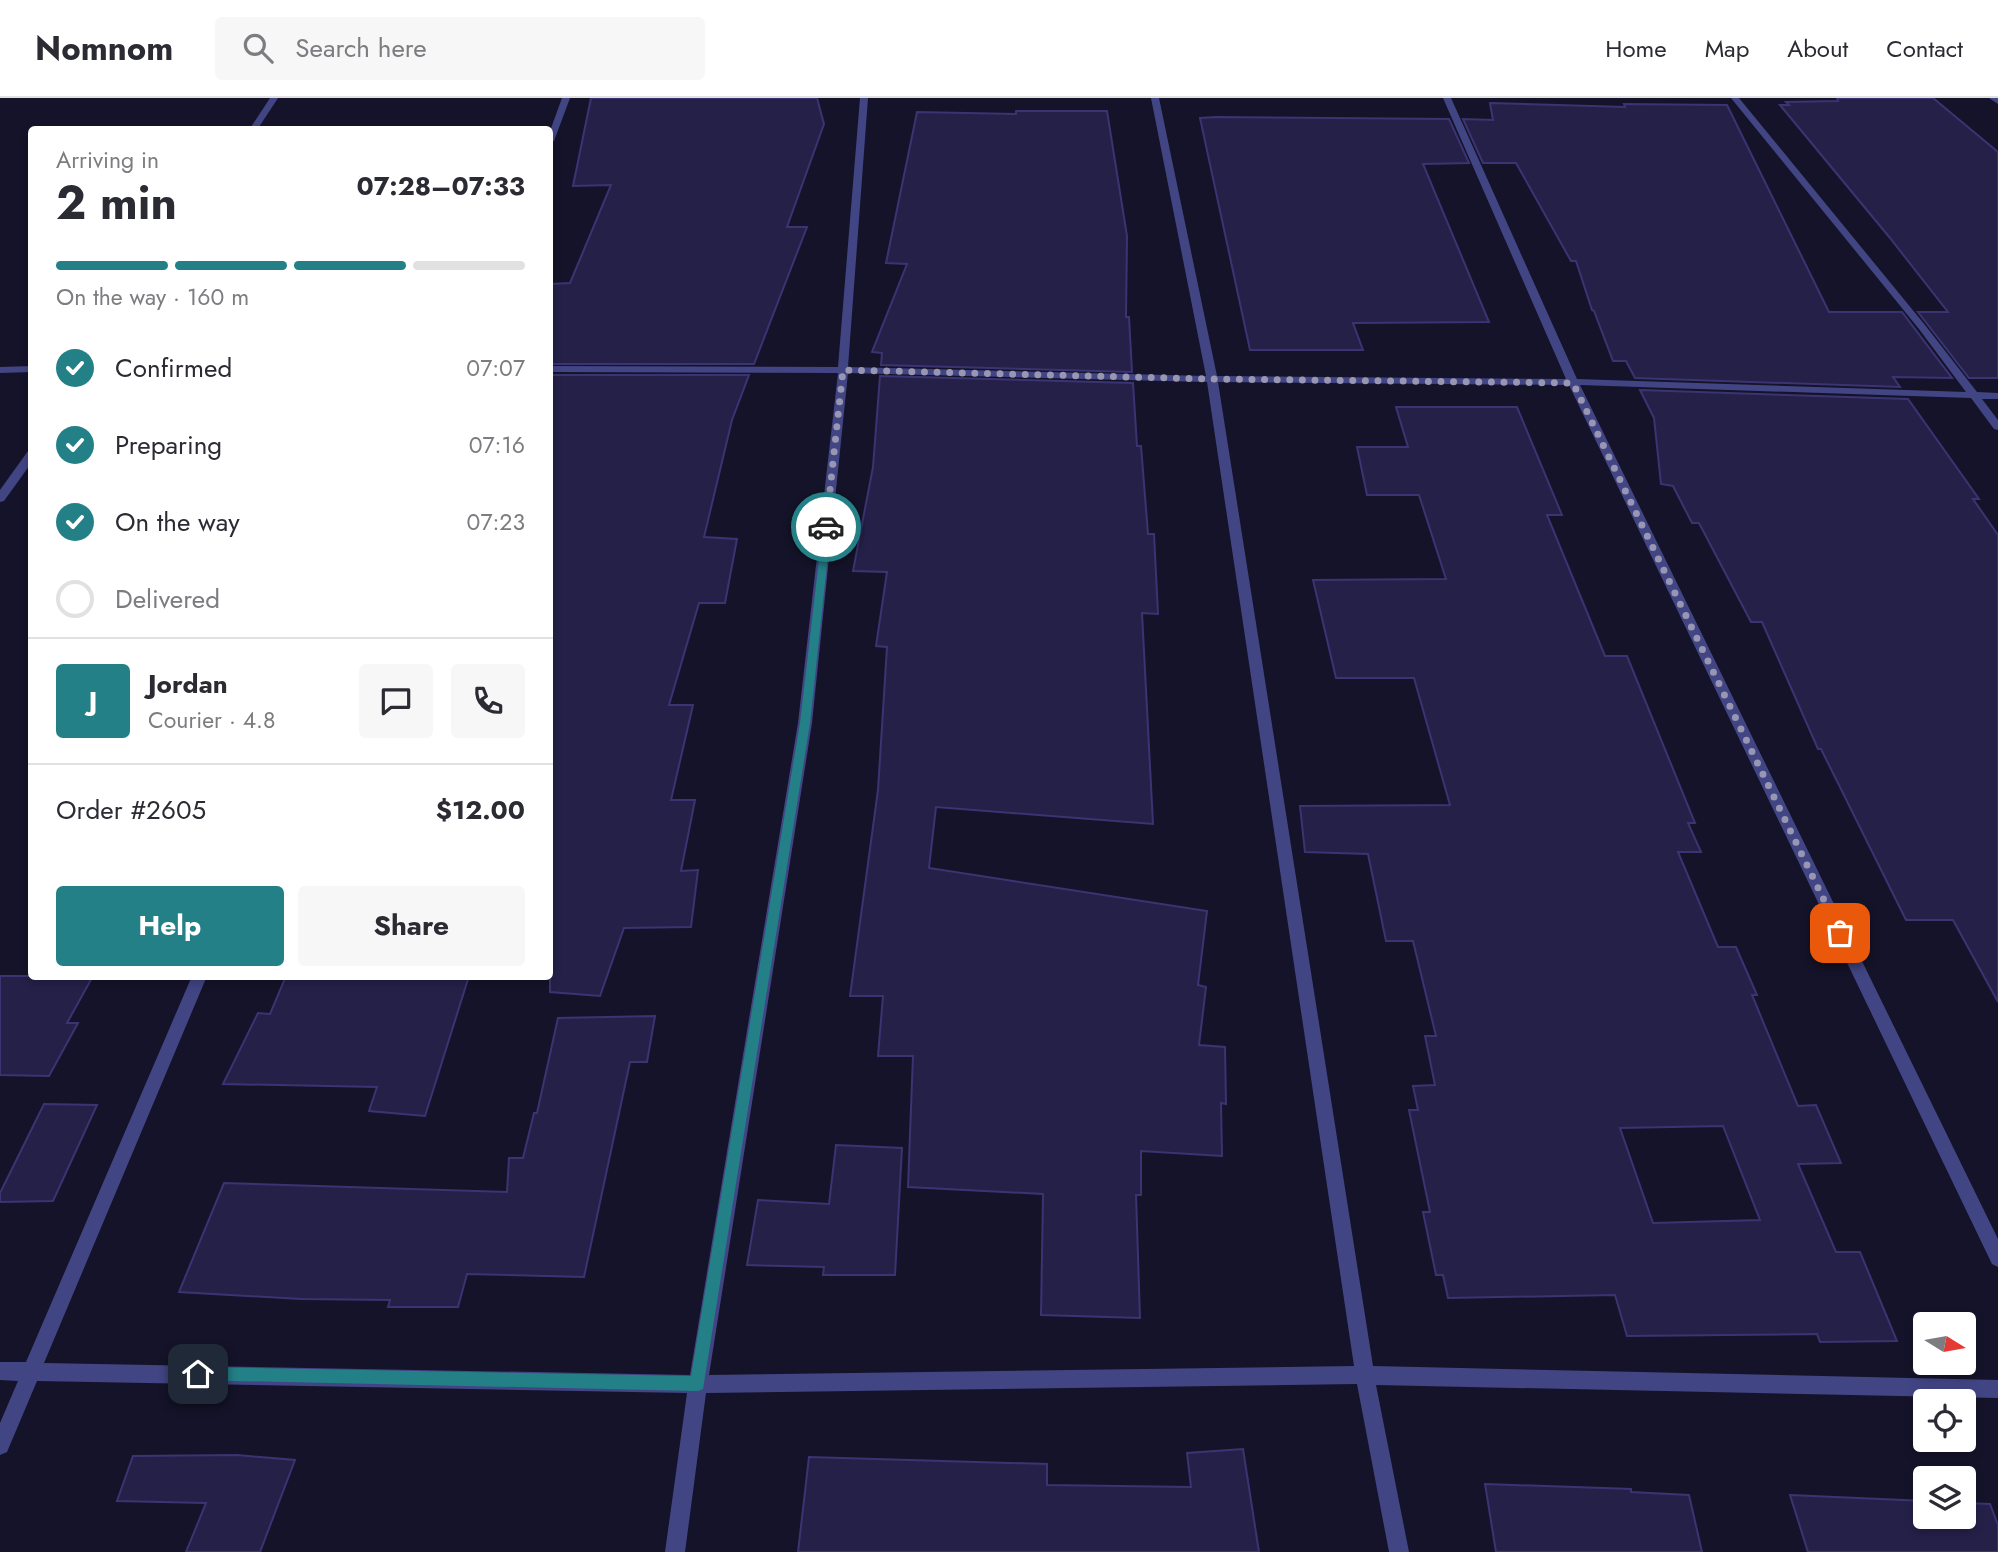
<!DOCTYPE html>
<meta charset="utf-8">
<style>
body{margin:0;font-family:Jost,sans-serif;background:#f7f7f7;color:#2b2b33;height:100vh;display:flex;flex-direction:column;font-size:26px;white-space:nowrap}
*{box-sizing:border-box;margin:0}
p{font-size:23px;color:#7c7c81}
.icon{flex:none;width:38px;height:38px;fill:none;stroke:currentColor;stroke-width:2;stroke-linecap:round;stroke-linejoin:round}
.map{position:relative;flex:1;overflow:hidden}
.drawer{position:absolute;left:28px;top:28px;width:525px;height:854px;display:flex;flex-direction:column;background:#fff;border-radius:7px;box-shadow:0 4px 10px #0003}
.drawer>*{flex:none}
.needle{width:46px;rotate:101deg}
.buttons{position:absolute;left:1913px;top:1214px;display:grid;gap:14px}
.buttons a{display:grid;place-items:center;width:63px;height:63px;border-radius:7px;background:#fff;box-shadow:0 4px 10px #0003;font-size:35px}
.pin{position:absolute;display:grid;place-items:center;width:60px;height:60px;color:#fff;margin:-30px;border-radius:14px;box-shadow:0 4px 10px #0006}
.courier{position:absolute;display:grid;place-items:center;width:70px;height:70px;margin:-35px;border:5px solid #238087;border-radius:50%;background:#fff;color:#222;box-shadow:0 2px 9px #0007}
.overview em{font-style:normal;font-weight:700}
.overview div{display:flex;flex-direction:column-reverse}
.overview{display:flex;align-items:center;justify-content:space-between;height:119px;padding:0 28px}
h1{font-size:46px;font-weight:700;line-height:52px}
.bar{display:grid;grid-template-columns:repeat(4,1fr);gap:10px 7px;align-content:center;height:84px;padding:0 28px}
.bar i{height:9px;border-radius:5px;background:#e1e1e2}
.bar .active{background:#238087}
.bar p{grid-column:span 4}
.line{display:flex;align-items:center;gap:18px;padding:0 28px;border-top:2px solid #e1e1e2}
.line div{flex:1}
.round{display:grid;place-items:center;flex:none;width:74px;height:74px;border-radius:7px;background:#f7f7f7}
ol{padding:0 28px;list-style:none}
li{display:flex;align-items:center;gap:21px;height:77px}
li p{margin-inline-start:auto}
li .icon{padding:7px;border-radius:50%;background:#238087;color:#fff;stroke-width:4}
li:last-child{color:#7c7c81}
li i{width:38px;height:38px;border:4px solid #e1e1e2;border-radius:50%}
.cta{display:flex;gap:14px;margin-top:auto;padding:14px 28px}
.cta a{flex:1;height:80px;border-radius:7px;background:#238087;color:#fff;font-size:28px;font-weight:700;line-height:80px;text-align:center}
.cta a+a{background:#f7f7f7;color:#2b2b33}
header{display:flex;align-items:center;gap:42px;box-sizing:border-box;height:98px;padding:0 35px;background:#fff;border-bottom:2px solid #e1e1e2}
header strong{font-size:33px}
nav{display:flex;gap:38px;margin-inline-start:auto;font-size:24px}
.search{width:490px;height:63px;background:#f7f7f7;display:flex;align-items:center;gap:18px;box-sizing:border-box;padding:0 24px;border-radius:7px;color:#7c7c81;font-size:26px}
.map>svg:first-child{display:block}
</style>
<header>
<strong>Nomnom</strong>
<div class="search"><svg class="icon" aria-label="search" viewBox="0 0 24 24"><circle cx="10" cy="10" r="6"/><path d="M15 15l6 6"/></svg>Search here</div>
<nav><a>Home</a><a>Map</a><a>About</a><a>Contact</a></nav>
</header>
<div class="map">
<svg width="1998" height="1454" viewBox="0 0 1998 1454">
<rect width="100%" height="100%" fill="#151329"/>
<g fill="#252048" stroke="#3b3472" stroke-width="2" fill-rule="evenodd">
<polygon points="591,0 817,0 824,26 787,129 807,129 754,266 550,266 550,186 570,185 611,87 573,88"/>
<polygon points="1837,0 1933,0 1998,54 1998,280 1969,280 1918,214 1948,214 1890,140 1780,7 1789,7 1786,4 1838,3"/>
<polygon points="1490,5 1625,9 1624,6 1727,7 1829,214 1902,214 1952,280 1893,279 1900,289 1635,280 1626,263 1613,263 1594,213 1592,212 1576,163 1571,163 1516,65 1483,65 1463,21 1493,22"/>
<polygon points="1016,13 1107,13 1127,138 1126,219 1129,219 1132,274 881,267 882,255 872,254 907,166 886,165 917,14 1016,16"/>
<polygon points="1216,19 1449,21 1469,65 1423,66 1489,224 1353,225 1363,252 1250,252 1200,20"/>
<polygon points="550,277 749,277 732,322 704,439 737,441 725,505 699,505 669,607 693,607 671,702 695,702 681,773 698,772 691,829 624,830 600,898 550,894"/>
<polygon points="880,278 1133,285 1137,348 1141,348 1148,436 1154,436 1158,516 1142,515 1153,726 936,709 929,770 1207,813 1198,887 1206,889 1199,947 1225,949 1226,1006 1221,1005 1222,1058 1141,1053 1141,1097 1136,1097 1140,1220 1041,1217 1043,1096 908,1089 913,958 878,958 883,898 850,898 878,692 887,549 876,548 887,474 853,473 873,369"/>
<polygon points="1640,292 1908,301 1979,401 1973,401 1998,437 1998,904 1953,822 1906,822 1821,651 1818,651 1762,524 1751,524 1699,425 1692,425 1673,388 1661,386 1654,320"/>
<path d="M1396 309H1517L1562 417H1547L1605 558H1627L1695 725H1688L1701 754H1678L1718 849H1736L1757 897H1752L1798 1008 1816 1007 1841 1065 1798 1066 1836 1154H1860L1897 1243 1820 1244 1817 1236 1627 1238 1615 1197 1448 1200 1443 1177H1436L1423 1114H1430L1409 1012H1418L1413 988 1435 987 1425 938H1436L1413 843H1386L1368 756 1305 754 1300 708 1450 707 1414 580H1336L1313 482 1446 481 1419 397H1367L1357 349H1408ZM1723 1028 1760 1122 1653 1125 1620 1030Z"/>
<polygon points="0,878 93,878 67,925 78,925 49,978 0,977"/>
<polygon points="286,878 469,878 425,1018 369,1013 377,989 223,986 258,915 270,916"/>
<polygon points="655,918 647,964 630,964 584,1179 467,1176 458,1209 388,1209 390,1202 301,1201 179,1194 224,1085 507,1094 509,1060 523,1060 534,1015 537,1015 558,920"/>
<polygon points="44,1006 97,1007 53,1103 0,1104 0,1095"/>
<polygon points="836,1047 902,1050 895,1177 823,1177 824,1169 747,1167 758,1102 829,1106"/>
<polygon points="1243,1351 1259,1454 798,1454 809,1359 1047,1366 1047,1387 1191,1389 1187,1355"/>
<polygon points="237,1357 295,1362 260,1454 186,1454 206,1405 117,1403 133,1358"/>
<polygon points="1485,1386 1631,1391 1631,1394 1689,1397 1702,1454 1496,1454"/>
<polygon points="1790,1397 1925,1403 1925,1419 1964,1419 1964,1405 1990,1406 1998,1427 1998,1454 1808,1454"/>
</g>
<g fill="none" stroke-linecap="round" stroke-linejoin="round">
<g fill="#424584" fill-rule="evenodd">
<polygon points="270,0 278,0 257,32 249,32"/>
<polygon points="562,0 570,0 554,43 550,45 550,33"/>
<path d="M860 0H868L848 269 1206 278 1151 0H1159L1217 278 1566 281 1443 0H1451L1577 281 1966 294 1919 231 1731 0H1739L1925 227 1977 294 1998 295V301H1982L1998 322V332L1994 331 1971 300 1580 287 1998 1141V1169L1992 1166 1569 287 1218 284 1373 1268 1998 1282V1300L1376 1287 1409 1454H1389L1357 1286 706 1295 685 1454H665L687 1295 37 1283 7 1354 0 1357V1325L18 1283 0 1282V1264H26L192 878H207L44 1265 690 1277 798 625 838 275 550 274V268L838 269ZM848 275 1207 284 1354 1268 709 1277 812 625Z"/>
<polygon points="1989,0 1998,0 1998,6"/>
<polygon points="32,268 32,274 0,275 0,269"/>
<polygon points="32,352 32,364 4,403 0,404 0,392 28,353"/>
</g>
</g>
<polygon fill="#238087" points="823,427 831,429 810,625 703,1291 698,1293 192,1282 190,1276 192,1271 198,1269 691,1278 800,625"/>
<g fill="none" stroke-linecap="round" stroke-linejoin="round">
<polyline stroke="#9896b2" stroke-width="7" stroke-dasharray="0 12.6" points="826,429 843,272 1212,281 1573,285 1840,835"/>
</g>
</svg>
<div class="buttons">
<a><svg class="needle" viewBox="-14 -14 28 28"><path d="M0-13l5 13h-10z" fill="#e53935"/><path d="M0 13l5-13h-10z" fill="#7c7c81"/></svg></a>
<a><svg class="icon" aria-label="locate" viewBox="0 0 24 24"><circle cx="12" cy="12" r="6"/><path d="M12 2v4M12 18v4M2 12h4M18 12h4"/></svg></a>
<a><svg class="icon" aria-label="layers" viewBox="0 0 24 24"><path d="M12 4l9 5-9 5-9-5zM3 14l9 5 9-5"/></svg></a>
</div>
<div class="pin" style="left:1840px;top:835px;background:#ea580c"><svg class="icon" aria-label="bag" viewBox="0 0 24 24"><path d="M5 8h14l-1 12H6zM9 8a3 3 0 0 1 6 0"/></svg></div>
<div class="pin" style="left:198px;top:1276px;background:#1f2937"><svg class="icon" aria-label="home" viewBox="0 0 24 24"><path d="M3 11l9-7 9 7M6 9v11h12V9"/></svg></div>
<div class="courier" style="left:826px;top:429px"><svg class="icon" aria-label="car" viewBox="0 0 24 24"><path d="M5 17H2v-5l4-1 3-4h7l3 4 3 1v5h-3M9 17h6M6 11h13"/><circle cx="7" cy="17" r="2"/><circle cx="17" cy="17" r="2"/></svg></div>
<section class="drawer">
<div class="overview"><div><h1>2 min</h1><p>Arriving in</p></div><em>07:28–07:33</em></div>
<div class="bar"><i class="active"></i><i class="active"></i><i class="active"></i><i></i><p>On the way · 160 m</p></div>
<ol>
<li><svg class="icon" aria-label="check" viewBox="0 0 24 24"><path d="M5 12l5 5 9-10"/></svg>Confirmed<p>07:07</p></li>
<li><svg class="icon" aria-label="check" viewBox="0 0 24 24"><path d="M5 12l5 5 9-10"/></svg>Preparing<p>07:16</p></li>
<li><svg class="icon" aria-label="check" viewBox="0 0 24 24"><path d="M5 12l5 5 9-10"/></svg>On the way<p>07:23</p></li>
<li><i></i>Delivered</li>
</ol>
<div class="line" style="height:126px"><b class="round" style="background:#238087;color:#fff">J</b><div><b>Jordan</b><p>Courier · 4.8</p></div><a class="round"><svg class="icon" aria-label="chat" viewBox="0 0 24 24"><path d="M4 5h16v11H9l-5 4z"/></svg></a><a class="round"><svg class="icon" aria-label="phone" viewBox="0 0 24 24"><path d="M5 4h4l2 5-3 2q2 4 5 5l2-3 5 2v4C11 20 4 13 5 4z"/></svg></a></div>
<div class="line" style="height:91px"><div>Order #2605</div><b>$12.00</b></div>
<div class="cta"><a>Help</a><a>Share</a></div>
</section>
</div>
